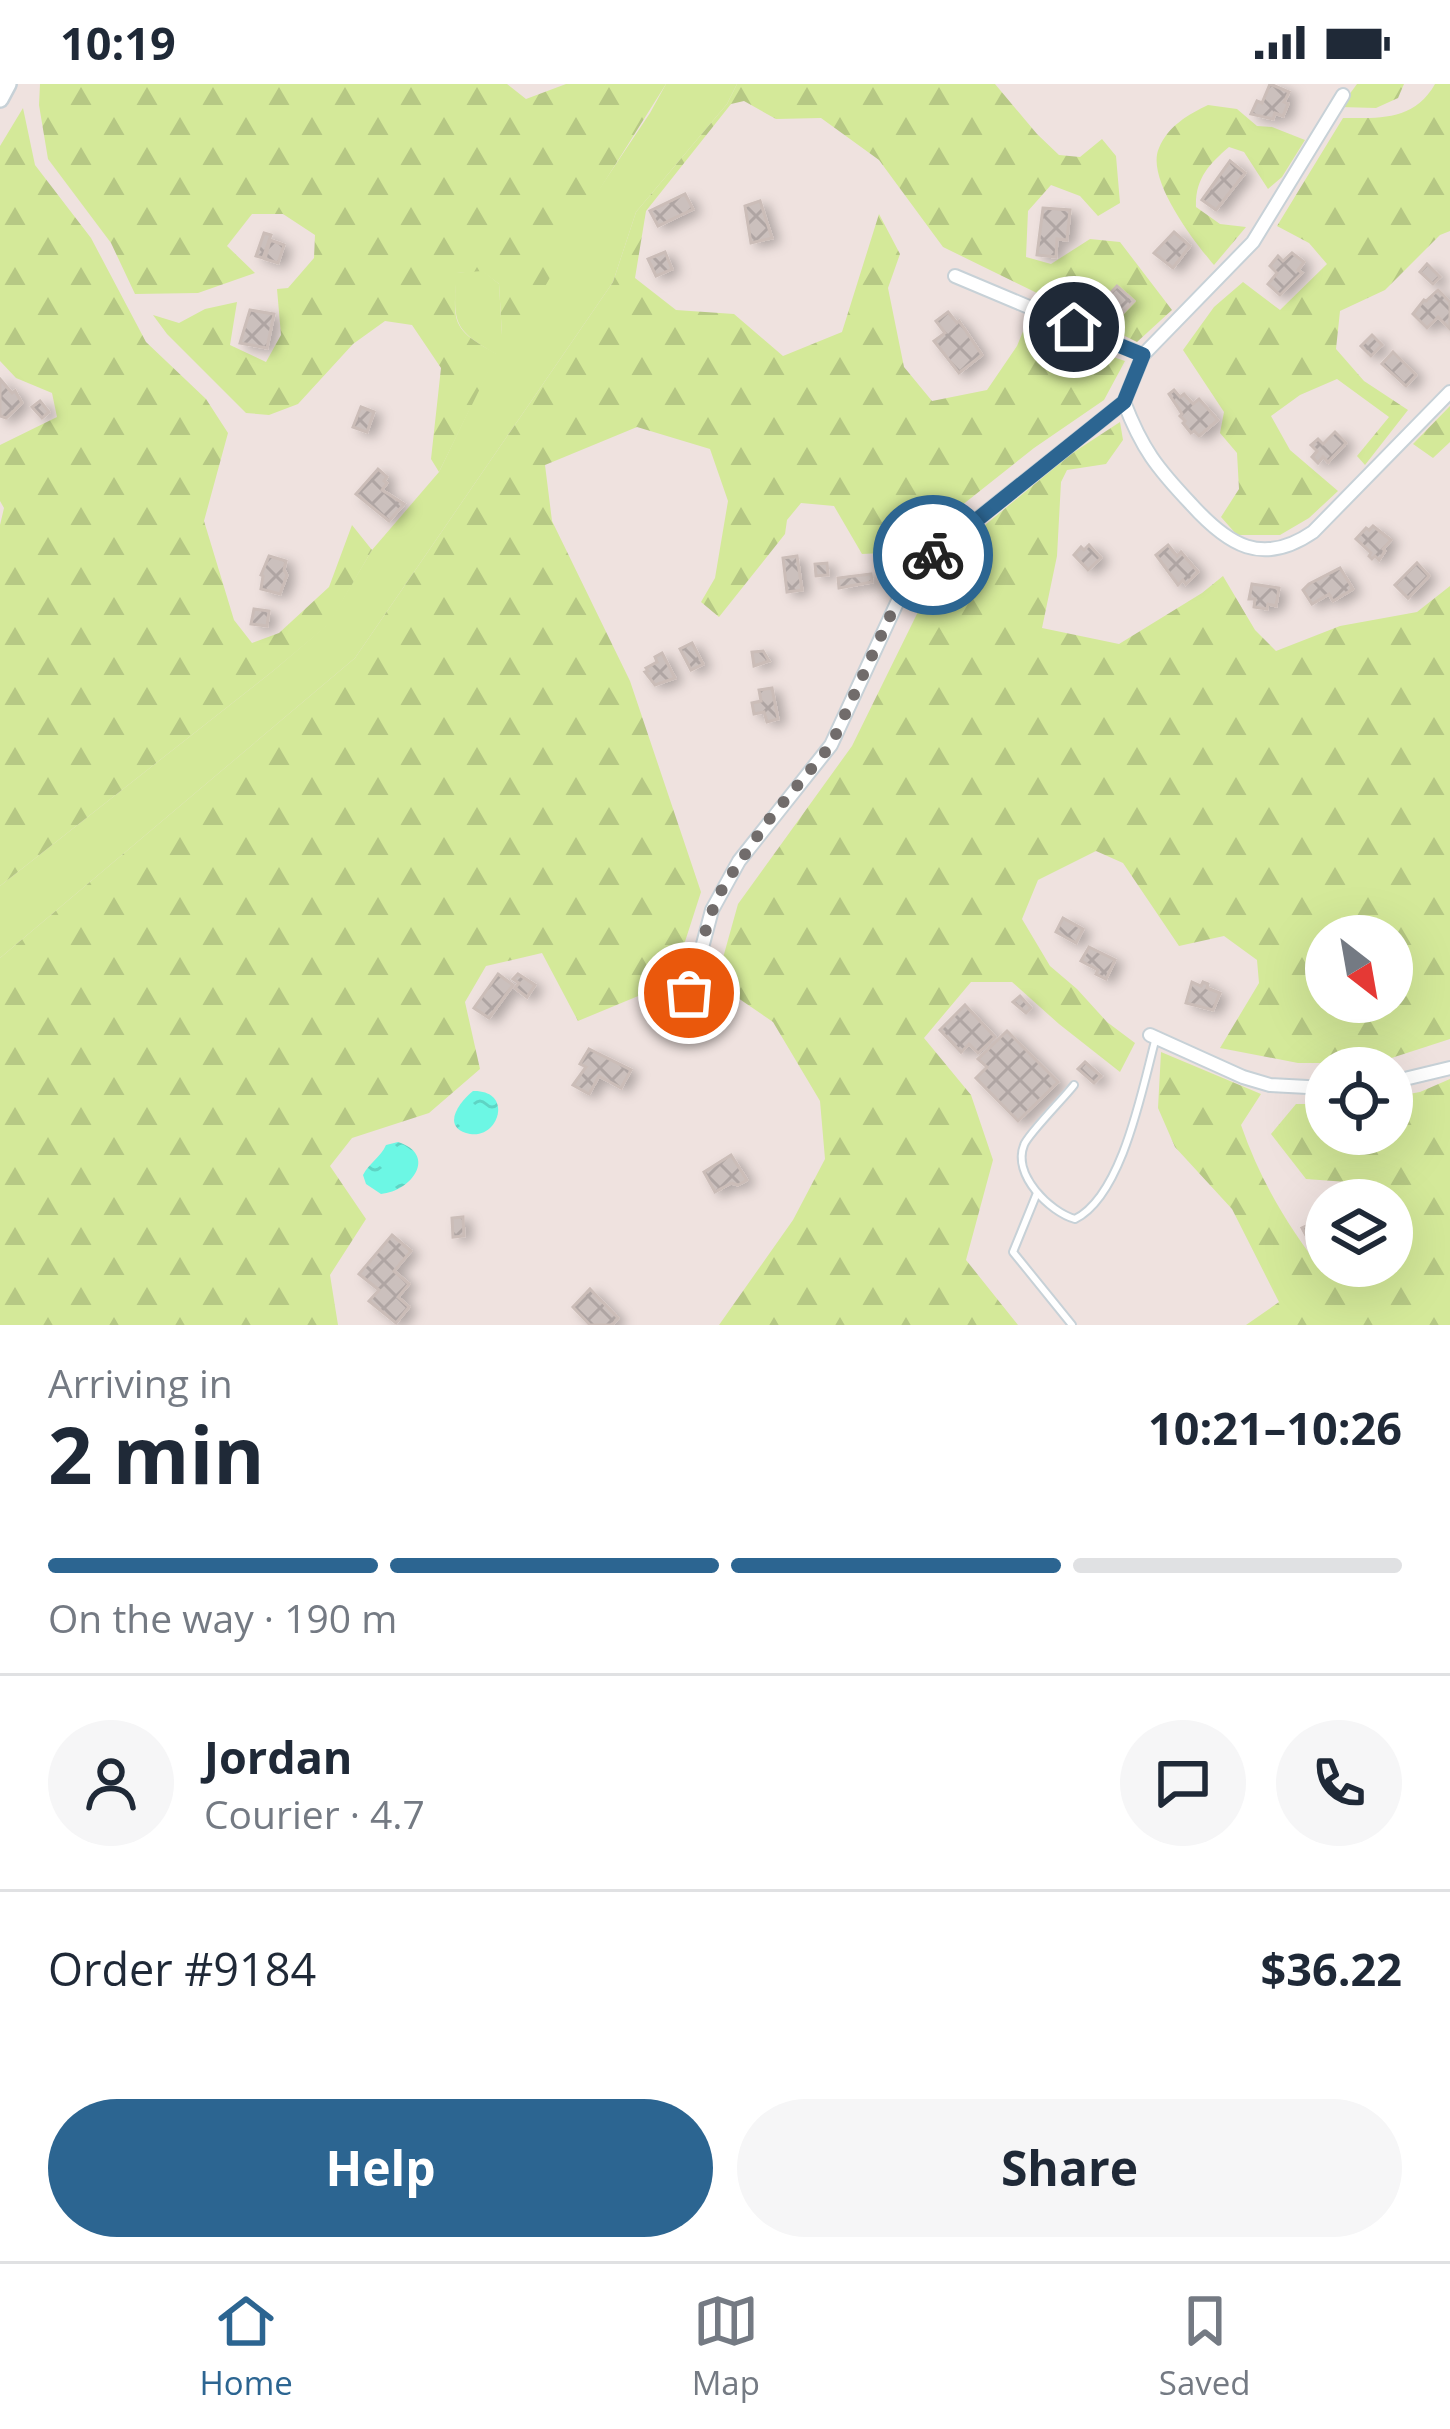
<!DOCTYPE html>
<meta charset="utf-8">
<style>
body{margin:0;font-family:"Open Sans",sans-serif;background:#f6f6f7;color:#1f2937;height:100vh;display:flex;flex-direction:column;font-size:45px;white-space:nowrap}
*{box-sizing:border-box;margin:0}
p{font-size:39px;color:#747a83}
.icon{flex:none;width:66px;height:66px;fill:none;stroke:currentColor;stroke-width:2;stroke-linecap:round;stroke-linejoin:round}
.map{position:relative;height:1241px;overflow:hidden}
.drawer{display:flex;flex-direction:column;background:#fff;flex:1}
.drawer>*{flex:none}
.needle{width:78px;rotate:149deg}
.tools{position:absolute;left:1305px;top:831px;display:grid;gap:24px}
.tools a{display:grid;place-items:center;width:108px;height:108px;border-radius:50%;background:#fff;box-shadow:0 12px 48px #0002;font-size:60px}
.pin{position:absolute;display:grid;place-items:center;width:102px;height:102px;color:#fff;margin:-51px;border:6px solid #fff;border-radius:50%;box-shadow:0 3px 12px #0007}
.courier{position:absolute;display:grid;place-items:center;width:120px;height:120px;margin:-60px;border:9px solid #2c6591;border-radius:50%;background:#fff;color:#222;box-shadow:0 3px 15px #0007}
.summary em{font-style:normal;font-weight:700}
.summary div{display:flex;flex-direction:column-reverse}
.summary{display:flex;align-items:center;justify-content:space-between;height:204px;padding:0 48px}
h1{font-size:78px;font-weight:700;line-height:90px}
.bar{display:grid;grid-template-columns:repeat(4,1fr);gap:18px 12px;align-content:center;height:144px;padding:0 48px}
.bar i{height:15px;border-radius:9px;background:#e0e1e3}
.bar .selected{background:#2c6591}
.bar p{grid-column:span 4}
.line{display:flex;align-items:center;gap:30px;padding:0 48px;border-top:3px solid #e0e1e3}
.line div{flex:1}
.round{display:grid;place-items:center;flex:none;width:126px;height:126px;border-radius:63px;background:#f6f6f7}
.action{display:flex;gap:24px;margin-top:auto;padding:24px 48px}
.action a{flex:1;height:138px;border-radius:72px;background:#2c6591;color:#fff;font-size:48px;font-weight:700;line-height:138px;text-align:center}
.action a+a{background:#f6f6f7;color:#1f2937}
.status{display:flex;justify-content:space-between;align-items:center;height:84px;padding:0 60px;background:#fff;direction:ltr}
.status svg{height:33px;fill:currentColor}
.tab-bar{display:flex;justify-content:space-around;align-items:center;height:168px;border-top:3px solid #e0e1e3;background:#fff;font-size:33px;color:#747a83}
.tab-bar a{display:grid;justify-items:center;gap:6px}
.tab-bar .selected{color:#2c6591}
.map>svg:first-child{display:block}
</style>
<div class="status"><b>10:19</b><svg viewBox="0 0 49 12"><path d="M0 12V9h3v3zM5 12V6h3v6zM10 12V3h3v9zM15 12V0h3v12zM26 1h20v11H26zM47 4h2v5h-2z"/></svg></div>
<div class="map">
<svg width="1450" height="1241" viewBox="0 0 1450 1241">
<defs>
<pattern id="forest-firs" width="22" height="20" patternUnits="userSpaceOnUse" patternTransform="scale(3)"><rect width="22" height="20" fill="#d4e999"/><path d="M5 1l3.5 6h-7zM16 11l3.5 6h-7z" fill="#b6c884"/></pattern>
<pattern id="water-ripples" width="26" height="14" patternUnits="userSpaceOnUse" patternTransform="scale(3)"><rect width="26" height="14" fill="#6cf7e4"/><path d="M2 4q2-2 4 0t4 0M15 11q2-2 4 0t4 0" fill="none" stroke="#5ed4c4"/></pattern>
<pattern id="building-cross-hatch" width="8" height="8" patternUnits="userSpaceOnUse" patternTransform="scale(3)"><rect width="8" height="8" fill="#cbc0bd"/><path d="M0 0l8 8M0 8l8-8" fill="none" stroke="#afa5a3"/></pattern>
<filter id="shadow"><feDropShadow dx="7" dy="4" stdDeviation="6" flood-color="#0004"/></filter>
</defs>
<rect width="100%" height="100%" fill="#efe2df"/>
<path fill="#d4e999" d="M666 0H737L727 20 636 128 613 198 355 574 0 874V802L273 587 328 540 372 466 439 388 496 270C451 245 454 237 456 189L482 186 499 200 502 251 650 29Z"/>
<g fill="url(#forest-firs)" fill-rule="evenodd">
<path d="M40 0H507L526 15 566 0H666L600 105 512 261 502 251 499 200 482 187 457 189C453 238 450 245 497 270L439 388 431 375 441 284 412 241 385 237 353 260 298 320 269 331 246 329 167 250 153 231 179 239 205 225 237 218 230 261 266 278 281 251 277 205 288 204 314 174 315 151 283 130H252L227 162 255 189 198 209 135 210 111 159 48 75 39 21Z"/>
<polygon points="737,0 995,0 1037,50 1059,71 1080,73 1102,55 1116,72 1120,119 1098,132 1080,112 1051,101 1028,127 1026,173 1051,180 1090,155 1120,158 1172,226 1137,258 943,163 879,76 821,34 776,35 744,17 731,20 646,127 635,194 676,226 734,230 783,272 842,248 879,130 900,170 888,204 904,283 932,317 987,306 1017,262 1026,240 1060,255 1125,277 1104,316 1034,364 903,468 862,470 834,422 801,419 787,436 785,450 719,533 701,518 715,494 728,417 710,365 637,343 545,381 552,437 630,597 701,808 672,898 578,937 542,869 486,882 465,918 480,985 429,1029 352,1054 330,1082 366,1135 330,1191 338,1241 0,1241 0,874 355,574 613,198 636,128 727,20"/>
<polygon points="1357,0 1404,0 1398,14 1376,24 1340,23"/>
<path d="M1435 0H1450V147L1440 151 1385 206 1340 227 1336 265 1364 297 1408 326 1365 381 1357 372 1389 333 1337 295 1300 311 1271 332 1290 366 1338 407 1309 434 1280 451H1237L1221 433 1239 405 1237 369 1220 349 1224 328 1183 266 1214 223 1243 198 1280 226 1327 180 1309 159 1277 142 1343 34C1380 34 1414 37 1435 0Z"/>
<path d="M1208 21 1237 25 1257 42 1272 43 1305 56 1282 93 1268 105 1244 68 1229 63C1209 80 1195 95 1196 123L1220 140 1246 143 1214 181C1195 159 1145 94 1159 64 1168 42 1189 30 1208 21Z"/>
<polygon points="23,24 35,81 91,154 146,258 206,315 228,349 204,437 234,536 252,559 279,549 329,503 352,441 372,466 329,540 273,587 0,802 0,441 4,424 0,417 0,361 57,333 52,309 16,294 0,277 0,62"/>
<polygon points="1450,322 1450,358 1433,374 1413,360"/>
<path d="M1120 338 1123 356 1106 380 1067 386 1061 398 1057 472 1042 544 1119 560 1202 509 1223 492 1255 546 1276 567 1340 542 1417 528 1450 502V955L1376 979H1298L1220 964 1259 899 1257 876 1224 852 1179 862 1123 779 1096 767 1038 796 1022 835 1050 882 1077 905 1107 938 1135 959 1120 988 1059 940 1012 898H971L924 954 971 1011 993 1076 966 1176 1018 1241H719L793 1136 825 1075 820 1017 773 938 716 899 738 820 852 662 944 475 1071 370ZM1326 852H1392V918H1326Z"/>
<path d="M1161 968 1261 1010 1241 1041C1260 1096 1288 1143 1324 1189L1336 1182H1392V1116H1380L1374 1100 1306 1095 1271 1050 1296 1020H1326V1050H1392V1013L1420 1008 1450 995V1241H1246L1279 1218 1232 1125 1175 1063 1158 1024Z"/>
</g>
<g fill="url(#water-ripples)">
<path d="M473 1007C514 1006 499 1055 470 1050 440 1044 459 1018 473 1007Z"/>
<path d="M398 1058C438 1071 412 1107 381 1110L366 1100 363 1091C369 1079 381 1073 386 1061Z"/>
</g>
<g fill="url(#building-cross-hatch)" stroke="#cbbdb8" stroke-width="3" filter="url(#shadow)">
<polygon points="1270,0 1289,8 1284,18 1288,20 1283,32 1275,29 1273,35 1251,30 1257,17 1262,19"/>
<polygon points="1230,77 1245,89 1216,126 1202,116"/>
<polygon points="685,110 693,125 658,142 650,127"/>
<polygon points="760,117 772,154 751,159 745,122"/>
<polygon points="1043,124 1070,126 1067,156 1057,155 1056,173 1037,171"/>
<polygon points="1174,148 1190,162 1173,184 1154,169"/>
<polygon points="264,149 271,151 263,174 256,172"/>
<polygon points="270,156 284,161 278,179 265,175"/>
<polygon points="665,168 672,185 656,192 648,175"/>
<polygon points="1292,169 1304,178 1298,186 1302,189 1280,211 1268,200 1277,189 1270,182 1278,172 1283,177"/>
<polygon points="1427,180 1440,193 1433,200 1420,188"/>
<polygon points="1117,202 1134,217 1115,237 1093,218 1099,212 1104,216"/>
<polygon points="1438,206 1450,218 1450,245 1438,233 1427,244 1413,230 1424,216 1426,217"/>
<polygon points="250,226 274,230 267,264 240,259"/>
<polygon points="948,228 957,239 959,237 982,271 959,289 934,257 945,249 936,237"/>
<polygon points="1372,251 1382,261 1371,272 1361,262"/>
<polygon points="1393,268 1416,291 1406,302 1382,280"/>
<polygon points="0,295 12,309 15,307 22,319 6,334 0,332"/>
<polygon points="1174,306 1180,313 1184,310 1193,320 1199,315 1218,336 1199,352 1194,347 1191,349 1183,339 1185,337 1180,332 1182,330 1169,310"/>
<polygon points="40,317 49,328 42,334 32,323"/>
<polygon points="361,323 374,328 367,348 353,343"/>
<polygon points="1335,348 1346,359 1328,378 1323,373 1318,379 1312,373 1317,367 1311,361 1318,355 1323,360"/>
<polygon points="378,385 387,393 384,397 387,399 382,406 404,420 389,437 356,410"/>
<polygon points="1373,442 1391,456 1383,465 1385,467 1379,476 1375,472 1372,475 1369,472 1371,469 1356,455 1366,444 1369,446"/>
<polygon points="1089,461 1101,474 1088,486 1074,471 1081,463 1084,466"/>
<polygon points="1168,461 1177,472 1181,468 1198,488 1186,500 1183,496 1178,501 1156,471"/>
<polygon points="269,472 286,477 284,486 287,491 280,510 261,505 263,492 261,491"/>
<polygon points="797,472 802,506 787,508 783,474"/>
<polygon points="827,479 828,491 816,492 815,480"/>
<polygon points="1417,479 1429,492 1408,514 1395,501"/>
<polygon points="1340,484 1353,505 1333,517 1329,510 1312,520 1303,506 1309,500"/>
<polygon points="871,490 872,498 839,504 838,494"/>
<polygon points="1252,500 1279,504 1276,522 1268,520 1267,525 1254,523 1255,515 1249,515"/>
<polygon points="254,525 269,527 267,542 251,540"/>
<polygon points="692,559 703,580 691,586 680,565"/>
<polygon points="763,567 769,577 754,582 752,568"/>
<polygon points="662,569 675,594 655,601 645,588 648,587 646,584 657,578 655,573"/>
<polygon points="772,604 778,635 767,638 764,628 754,630 752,619 761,617 759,606"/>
<polygon points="1063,834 1083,845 1076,859 1056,848"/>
<polygon points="1089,863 1115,876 1106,895 1096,890 1098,886 1081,877"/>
<polygon points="498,890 513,901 489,934 474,924"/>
<polygon points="518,890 535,901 527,913 515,904 519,899 513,895"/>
<polygon points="1192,898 1201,902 1203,898 1208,900 1207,904 1220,909 1213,926 1186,919"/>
<polygon points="1020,912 1031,924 1026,929 1013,918"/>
<polygon points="965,921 995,953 978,969 969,960 961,968 940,946"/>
<polygon points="1007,947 1058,998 1018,1037 976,994 987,983 978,975"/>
<polygon points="589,965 631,986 621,1004 599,992 589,1010 573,1001 586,983 580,980"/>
<polygon points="1085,978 1101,992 1094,999 1078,985"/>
<polygon points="731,1071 747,1096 738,1101 731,1099 715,1108 704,1088"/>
<polygon points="1326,1130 1326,1156 1312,1163 1302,1144 1323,1134"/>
<polygon points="463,1133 464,1152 453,1153 452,1134"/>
<polygon points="392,1151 411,1167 394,1187 409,1200 398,1213 409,1223 396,1239 369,1217 379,1206 359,1190"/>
<polygon points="590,1205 618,1234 612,1241 590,1241 573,1223"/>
</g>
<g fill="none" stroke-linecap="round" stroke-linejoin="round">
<g stroke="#c7d1d7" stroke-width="10">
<g id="service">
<path d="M1074 1001C1065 1013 1028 1050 1024 1061 1012 1091 1050 1128 1075 1135 1122 1112 1142 1006 1155 957"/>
<polyline points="1037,1109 1013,1168 1072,1241"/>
</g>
</g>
<g stroke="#c7d1d7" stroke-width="16">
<g id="minor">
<polyline points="955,192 1143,271"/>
<path d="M1124 318C1142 365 1157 384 1191 420 1228 461 1262 483 1313 448L1450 308"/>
<polyline points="692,940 688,928 690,909 712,826 739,777 831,661 903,506 931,472 1124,318 1143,271 1253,158 1343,11"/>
<polyline points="1150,951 1243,993 1270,1001 1326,1004"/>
<polyline points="1392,998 1450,984"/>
</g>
</g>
<g stroke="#c7d1d7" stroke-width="20">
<polyline id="tertiary" points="0,15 8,0"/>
</g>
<use href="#service" stroke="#fff" stroke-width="6"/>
<use href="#minor" stroke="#fff" stroke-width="12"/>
<use href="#tertiary" stroke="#fff" stroke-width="15"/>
</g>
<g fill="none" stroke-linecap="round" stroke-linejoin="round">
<polyline stroke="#716c6b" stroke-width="12" stroke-dasharray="0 21.6" points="689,909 709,834 724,801 767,738 831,661 902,506 933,471"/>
<polyline stroke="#2c6591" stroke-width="15" points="933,471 1124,318 1143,271 1074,243"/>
</g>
</svg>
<div class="tools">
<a><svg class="needle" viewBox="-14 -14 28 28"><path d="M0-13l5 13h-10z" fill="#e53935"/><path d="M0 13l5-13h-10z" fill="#747a83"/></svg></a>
<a><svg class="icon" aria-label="locate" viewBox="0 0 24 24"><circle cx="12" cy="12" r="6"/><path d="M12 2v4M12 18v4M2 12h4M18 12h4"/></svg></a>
<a><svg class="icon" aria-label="layers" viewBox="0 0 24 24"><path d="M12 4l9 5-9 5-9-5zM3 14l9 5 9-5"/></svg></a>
</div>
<div class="pin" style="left:689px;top:909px;background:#ea580c"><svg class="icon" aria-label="bag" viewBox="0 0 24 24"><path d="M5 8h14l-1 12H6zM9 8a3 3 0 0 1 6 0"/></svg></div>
<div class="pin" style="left:1074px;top:243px;background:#1f2937"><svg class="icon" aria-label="home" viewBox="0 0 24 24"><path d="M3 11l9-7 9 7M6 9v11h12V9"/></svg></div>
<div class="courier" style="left:933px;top:471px"><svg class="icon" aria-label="bike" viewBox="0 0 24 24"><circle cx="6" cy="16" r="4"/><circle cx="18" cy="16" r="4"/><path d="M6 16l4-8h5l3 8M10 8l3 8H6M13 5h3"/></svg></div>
</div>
<section class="drawer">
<div class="summary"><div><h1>2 min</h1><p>Arriving in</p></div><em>10:21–10:26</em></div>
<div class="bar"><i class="selected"></i><i class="selected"></i><i class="selected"></i><i></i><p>On the way · 190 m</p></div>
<div class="line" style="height:216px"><a class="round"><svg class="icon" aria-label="person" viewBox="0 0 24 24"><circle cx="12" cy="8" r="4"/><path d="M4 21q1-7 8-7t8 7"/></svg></a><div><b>Jordan</b><p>Courier · 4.7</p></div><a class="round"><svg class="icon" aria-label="chat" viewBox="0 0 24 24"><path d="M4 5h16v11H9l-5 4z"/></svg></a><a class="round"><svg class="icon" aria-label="phone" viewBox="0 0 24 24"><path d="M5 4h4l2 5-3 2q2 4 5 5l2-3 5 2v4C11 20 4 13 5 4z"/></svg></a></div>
<div class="line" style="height:156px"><div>Order #9184</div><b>$36.22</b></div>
<div class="action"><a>Help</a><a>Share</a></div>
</section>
<nav class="tab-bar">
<a class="selected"><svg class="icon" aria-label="home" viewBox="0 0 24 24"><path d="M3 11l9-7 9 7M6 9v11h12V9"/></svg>Home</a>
<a><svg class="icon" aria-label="map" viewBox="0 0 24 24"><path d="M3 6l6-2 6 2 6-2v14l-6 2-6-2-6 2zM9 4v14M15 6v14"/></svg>Map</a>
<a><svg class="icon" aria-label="saved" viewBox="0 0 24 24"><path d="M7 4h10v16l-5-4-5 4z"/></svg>Saved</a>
</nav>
